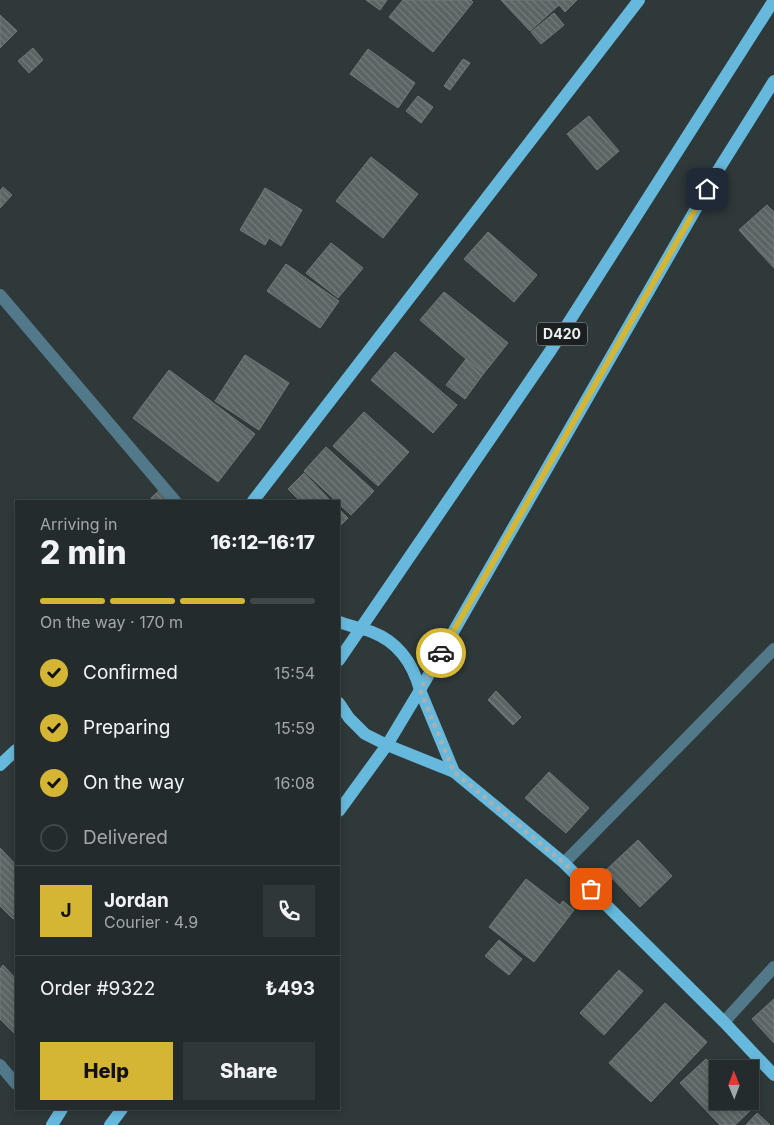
<!DOCTYPE html>
<meta charset="utf-8">
<style>
body{margin:0;font-family:Inter,sans-serif;background:#2f3738;color:#f1f3f6;height:100vh;display:flex;flex-direction:column;font-size:19px;white-space:nowrap}
*{box-sizing:border-box;margin:0}
p{font-size:16px;color:#a3a7a9}
.icon{flex:none;width:28px;height:28px;fill:none;stroke:currentColor;stroke-width:2;stroke-linecap:round;stroke-linejoin:round}
.map{position:relative;flex:1;overflow:hidden}
.sheet{position:absolute;left:15px;top:500px;width:325px;height:610px;display:flex;flex-direction:column;background:#232b2c;border-radius:0px;box-shadow:0 2px 8px #0003,0 0 0 1px #404748}
.sheet>*{flex:none}
.needle{width:32px;rotate:359deg}
.tools{position:absolute;left:709px;top:1060px;display:grid;gap:10px}
.tools a{display:grid;place-items:center;width:50px;height:50px;border-radius:0px;background:#232b2c;box-shadow:0 2px 8px #0003,0 0 0 1px #404748;font-size:25px}
.pin{position:absolute;display:grid;place-items:center;width:42px;height:42px;color:#fff;margin:-21px;border-radius:10px;box-shadow:0 2px 8px #0006}
.courier{position:absolute;display:grid;place-items:center;width:50px;height:50px;margin:-25px;border:4px solid #d5b534;border-radius:50%;background:#fff;color:#222;box-shadow:0 1px 6px #0007}
.headline em{font-style:normal;font-weight:800}
.headline div{display:flex;flex-direction:column-reverse}
.headline{display:flex;align-items:center;justify-content:space-between;height:85px;padding:0 25px}
h1{font-size:32px;font-weight:800;line-height:38px}
.bar{display:grid;grid-template-columns:repeat(4,1fr);gap:8px 5px;align-content:center;height:60px;padding:0 25px}
.bar i{height:6px;border-radius:4px;background:#404748}
.bar .on{background:#d5b534}
.bar p{grid-column:span 4}
.line{display:flex;align-items:center;gap:12px;padding:0 25px;border-top:1px solid #404748}
.line div{flex:1}
.round{display:grid;place-items:center;flex:none;width:52px;height:52px;border-radius:0px;background:#2f3738}
ol{padding:0 25px;list-style:none}
li{display:flex;align-items:center;gap:15px;height:55px}
li p{margin-inline-start:auto}
li .icon{padding:5px;border-radius:50%;background:#d5b534;color:#111;stroke-width:4}
li:last-child{color:#a3a7a9}
li i{width:28px;height:28px;border:2px solid #404748;border-radius:50%}
.button{display:flex;gap:10px;margin-top:auto;padding:10px 25px}
.button a{flex:1;height:58px;border-radius:0px;background:#d5b534;color:#111;font-size:20px;font-weight:800;line-height:58px;text-align:center}
.button a+a{background:#2f3738;color:#f1f3f6}
.map>svg:first-child{display:block}
</style>
<div class="map">
<svg width="774" height="1125" viewBox="0 0 774 1125">
<defs>
<pattern id="building-back-hatch" width="6" height="6" patternUnits="userSpaceOnUse" patternTransform="scale(1.25)"><rect width="6" height="6" fill="#5a6563"/><path d="M-1 5l2 2M0 0l6 6M5-1l2 2" fill="none" stroke="#727b7a"/></pattern>
</defs>
<rect width="100%" height="100%" fill="#2f393a"/>
<g fill="url(#building-back-hatch)" stroke="#707b79">
<polygon points="366,0 387,0 380,10"/>
<polygon points="403,0 471,0 473,2 433,52 389,17"/>
<polygon points="501,0 577,0 565,12 559,5 530,31"/>
<polygon points="554,13 564,25 541,44 531,32"/>
<polygon points="0,15 17,31 0,48"/>
<polygon points="33,48 43,60 29,73 18,61"/>
<polygon points="368,49 415,83 398,108 350,74"/>
<polygon points="463,59 470,63 450,90 444,86"/>
<polygon points="418,96 433,107 421,123 406,111"/>
<polygon points="589,116 619,151 597,170 567,134"/>
<polygon points="371,157 418,194 383,238 336,201"/>
<polygon points="3,187 12,195 0,208 0,191"/>
<polygon points="265,188 302,210 281,246 269,238 265,245 240,230"/>
<polygon points="767,205 774,212 774,268 739,230"/>
<polygon points="488,232 537,275 514,302 464,259"/>
<polygon points="331,243 363,268 338,298 306,273"/>
<polygon points="286,264 339,301 320,328 267,291"/>
<polygon points="444,292 508,343 484,373 466,359 420,320"/>
<polygon points="395,352 457,405 433,433 371,380"/>
<polygon points="245,355 289,383 259,430 215,401"/>
<polygon points="466,359 484,373 465,399 446,385"/>
<polygon points="169,370 255,434 218,482 133,418"/>
<polygon points="364,412 409,452 378,486 333,446"/>
<polygon points="326,447 374,491 351,515 339,504 339,501 336,501 304,471"/>
<polygon points="304,473 331,501 300,501 288,489"/>
<polygon points="162,488 174,501 153,501 151,498"/>
<polygon points="339,509 348,518 339,527"/>
<polygon points="496,691 521,717 513,725 488,700"/>
<polygon points="549,772 589,808 566,833 525,798"/>
<polygon points="638,840 672,876 640,907 605,871"/>
<polygon points="0,848 16,865 16,916 13,919 0,906"/>
<polygon points="526,879 560,905 563,901 574,910 534,962 489,927"/>
<polygon points="499,940 522,959 509,975 485,956"/>
<polygon points="3,965 16,979 16,1035 0,1019 0,969"/>
<polygon points="619,970 643,991 604,1035 580,1013"/>
<polygon points="774,999 774,1043 752,1019"/>
<polygon points="665,1003 707,1042 651,1102 609,1063"/>
<polygon points="706,1059 718,1071 718,1101 746,1101 753,1108 735,1125 720,1125 680,1083"/>
<polygon points="757,1113 770,1125 746,1125"/>
</g>
<g fill="none" stroke-linecap="round" stroke-linejoin="round">
<g stroke="#52798a" stroke-width="12">
<polyline points="0,295 175,501"/>
<polyline points="564,863 774,649"/>
<polyline points="724,1022 774,967"/>
<polyline points="0,1065 16,1084"/>
</g>
<g stroke="#66b9dc" stroke-width="12">
<polyline points="253,501 639,0"/>
<path d="M339 622C350 626 361 628 372 632 398 642 413 664 420 690L454 772"/>
<polyline points="339,660 551,350 774,0"/>
<polyline points="339,703 349,718 365,734 387,745 454,772 564,863 724,1022 774,1075"/>
<polyline points="0,765 16,750"/>
<polyline points="339,811 387,745 420,690 717,172 774,81"/>
<polyline points="52,1125 62,1109"/>
<polyline points="110,1125 122,1109"/>
</g>
</g>
<g fill="none" stroke-linecap="round" stroke-linejoin="round">
<polyline stroke="#a9b0b1" stroke-width="5" stroke-dasharray="0 9" points="441,653 420,690 454,772 564,863 591,889"/>
<polyline stroke="#d5b534" stroke-width="6" points="441,653 707,189"/>
</g>
<g text-anchor="middle" stroke-width="4.5" stroke-linejoin="round" paint-order="stroke">
<rect fill="#1b1f20" stroke="#acb1b2" stroke-width="1" x="537" y="322.5" width="50" height="23" rx="4"/>
<g font-size="14" font-weight="bold" fill="#eaf0f1">
<text x="562" y="339">D420</text>
</g>
</g>
</svg>
<div class="tools">
<a><svg class="needle" viewBox="-14 -14 28 28"><path d="M0-13l5 13h-10z" fill="#e53935"/><path d="M0 13l5-13h-10z" fill="#a3a7a9"/></svg></a>
</div>
<div class="pin" style="left:591px;top:889px;background:#ea580c"><svg class="icon" aria-label="bag" viewBox="0 0 24 24"><path d="M5 8h14l-1 12H6zM9 8a3 3 0 0 1 6 0"/></svg></div>
<div class="pin" style="left:707px;top:189px;background:#1f2937"><svg class="icon" aria-label="home" viewBox="0 0 24 24"><path d="M3 11l9-7 9 7M6 9v11h12V9"/></svg></div>
<div class="courier" style="left:441px;top:653px"><svg class="icon" aria-label="car" viewBox="0 0 24 24"><path d="M5 17H2v-5l4-1 3-4h7l3 4 3 1v5h-3M9 17h6M6 11h13"/><circle cx="7" cy="17" r="2"/><circle cx="17" cy="17" r="2"/></svg></div>
<section class="sheet">
<div class="headline"><div><h1>2 min</h1><p>Arriving in</p></div><em>16:12–16:17</em></div>
<div class="bar"><i class="on"></i><i class="on"></i><i class="on"></i><i></i><p>On the way · 170 m</p></div>
<ol>
<li><svg class="icon" aria-label="check" viewBox="0 0 24 24"><path d="M5 12l5 5 9-10"/></svg>Confirmed<p>15:54</p></li>
<li><svg class="icon" aria-label="check" viewBox="0 0 24 24"><path d="M5 12l5 5 9-10"/></svg>Preparing<p>15:59</p></li>
<li><svg class="icon" aria-label="check" viewBox="0 0 24 24"><path d="M5 12l5 5 9-10"/></svg>On the way<p>16:08</p></li>
<li><i></i>Delivered</li>
</ol>
<div class="line" style="height:90px"><b class="round" style="background:#d5b534;color:#111">J</b><div><b>Jordan</b><p>Courier · 4.9</p></div><a class="round"><svg class="icon" aria-label="phone" viewBox="0 0 24 24"><path d="M5 4h4l2 5-3 2q2 4 5 5l2-3 5 2v4C11 20 4 13 5 4z"/></svg></a></div>
<div class="line" style="height:65px"><div>Order #9322</div><b>₺493</b></div>
<div class="button"><a>Help</a><a>Share</a></div>
</section>
</div>
